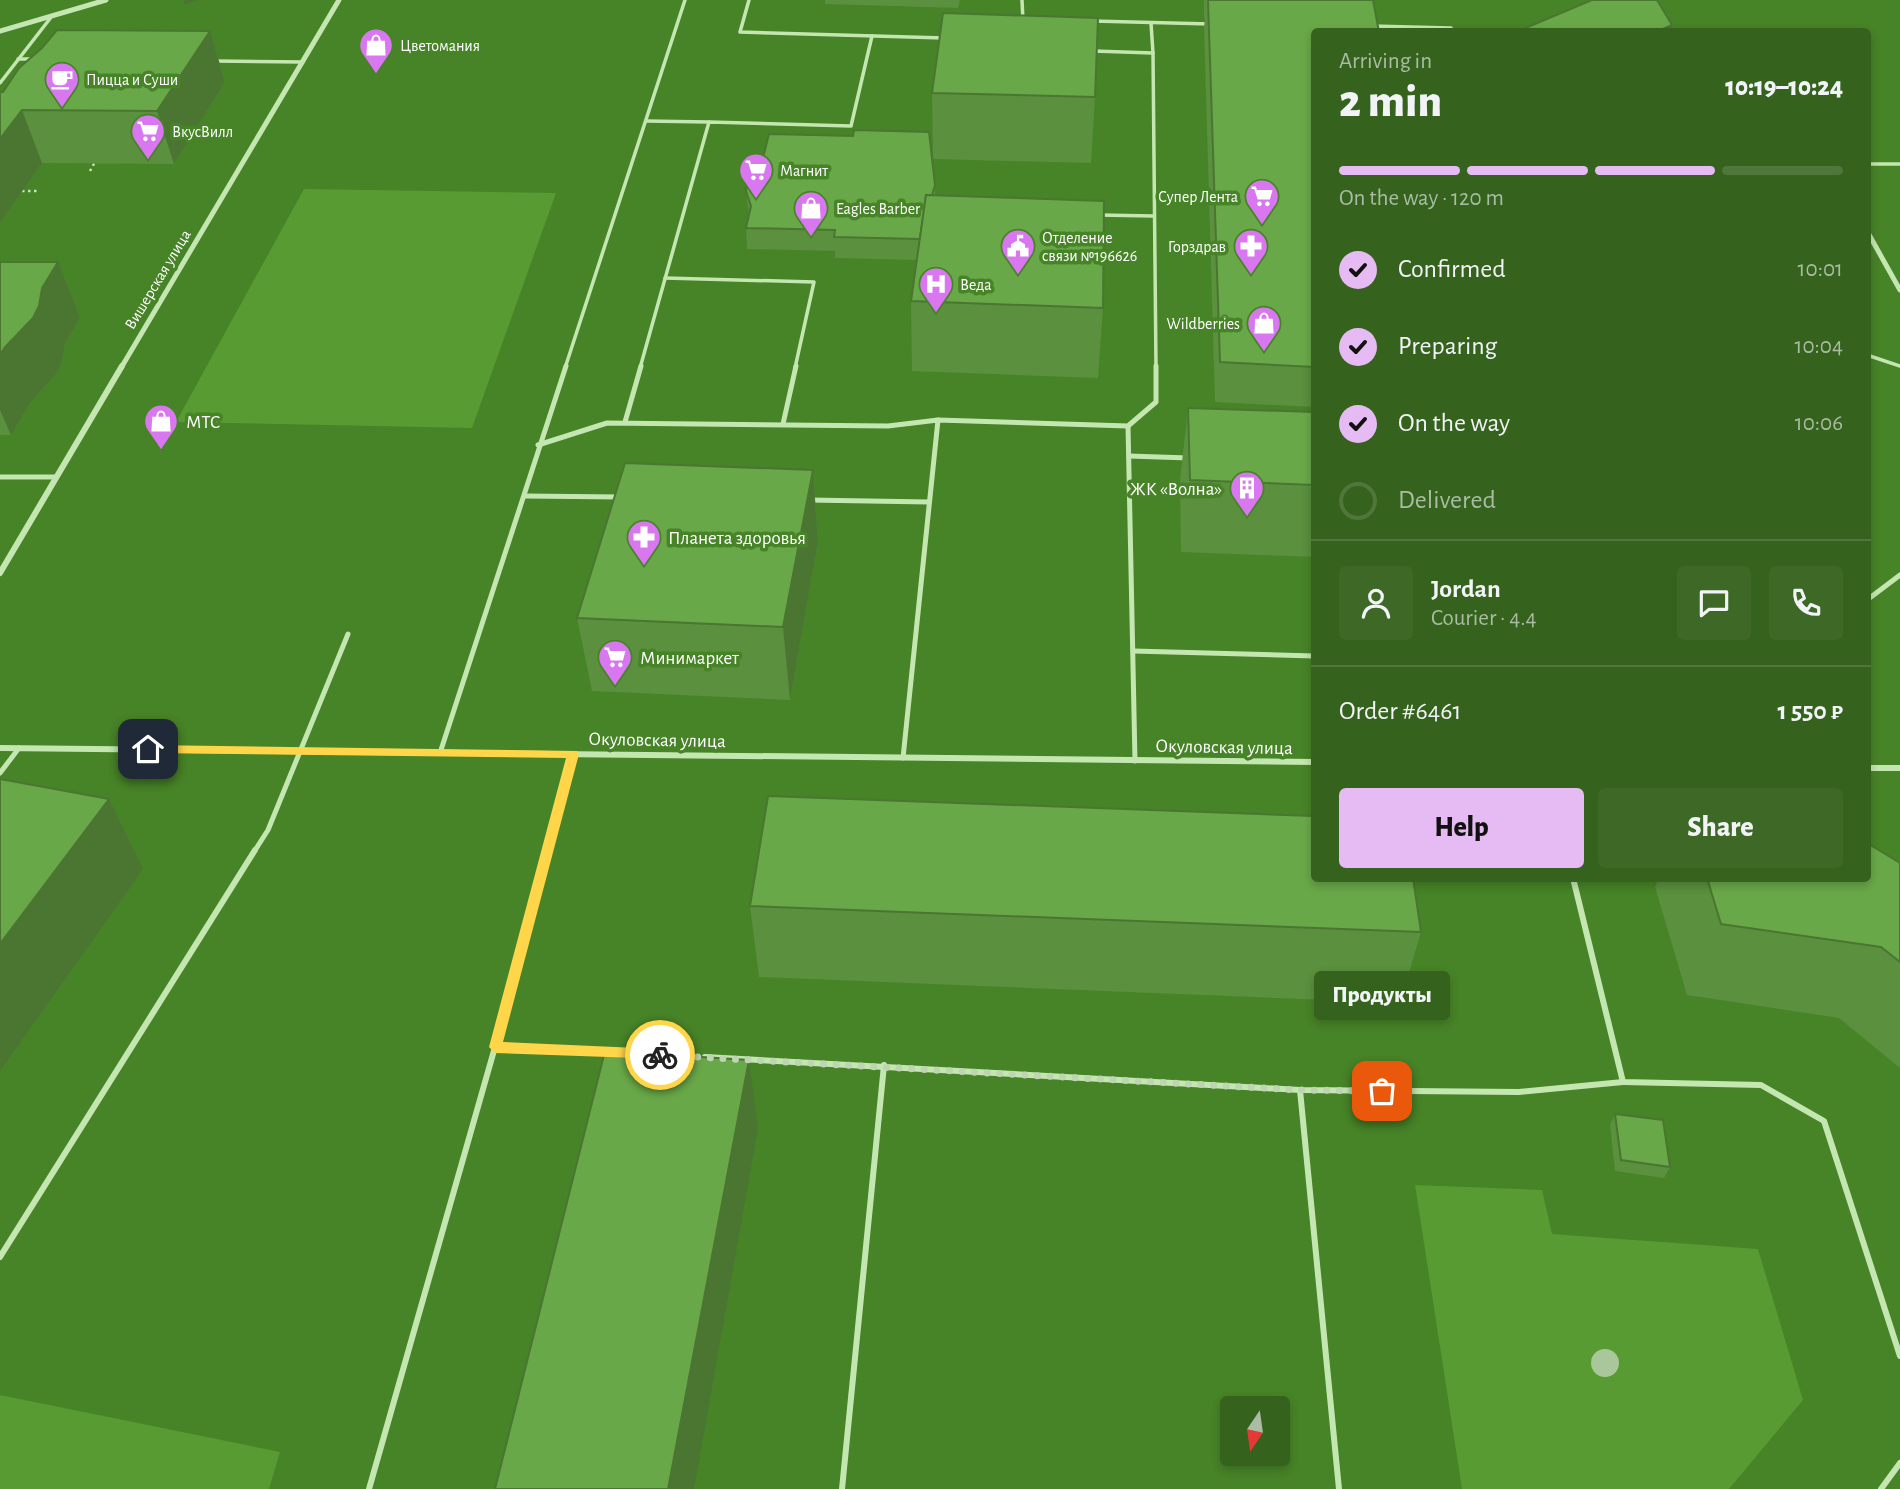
<!DOCTYPE html>
<meta charset="utf-8">
<style>
body{margin:0;font-family:"Alegreya Sans",sans-serif;background:#3d6826;color:#f1f3f6;height:100vh;display:flex;flex-direction:column;font-size:26px;white-space:nowrap}
*{box-sizing:border-box;margin:0}
p{font-size:23px;color:#aabca4}
.icon{flex:none;width:38px;height:38px;fill:none;stroke:currentColor;stroke-width:2;stroke-linecap:round;stroke-linejoin:round}
.map{position:relative;flex:1;overflow:hidden}
.details{position:absolute;left:1311px;top:28px;width:560px;height:854px;display:flex;flex-direction:column;background:#35621d;border-radius:7px;box-shadow:0 4px 10px #0003}
.details>*{flex:none}
.needle{width:46px;rotate:193deg}
.fabs{position:absolute;left:1220px;top:1396px;display:grid;gap:14px}
.fabs a{display:grid;place-items:center;width:70px;height:70px;border-radius:7px;background:#35621d;box-shadow:0 4px 10px #0003;font-size:35px}
.pin{position:absolute;display:grid;place-items:center;width:60px;height:60px;color:#fff;margin:-30px;border-radius:14px;box-shadow:0 4px 10px #0006}
.courier{position:absolute;display:grid;place-items:center;width:70px;height:70px;margin:-35px;border:5px solid #ffd54a;border-radius:50%;background:#fff;color:#222;box-shadow:0 2px 9px #0007}
.bubble{position:absolute;height:49px;border-radius:7px;background:#35621d;box-shadow:0 4px 10px #0003;font-size:23px;font-weight:800;line-height:49px;text-align:center}
.head em{font-style:normal;font-weight:800}
.head div{display:flex;flex-direction:column-reverse}
.head{display:flex;align-items:center;justify-content:space-between;height:119px;padding:0 28px}
h1{font-size:46px;font-weight:800;line-height:52px}
.bar{display:grid;grid-template-columns:repeat(4,1fr);gap:10px 7px;align-content:center;height:84px;padding:0 28px}
.bar i{height:9px;border-radius:5px;background:#4f763b}
.bar .active{background:#e6bbf3}
.bar p{grid-column:span 4}
.line{display:flex;align-items:center;gap:18px;padding:0 28px;border-top:2px solid #4f763b}
.line div{flex:1}
.round{display:grid;place-items:center;flex:none;width:74px;height:74px;border-radius:7px;background:#3d6826}
ol{padding:0 28px;list-style:none}
li{display:flex;align-items:center;gap:21px;height:77px}
li p{margin-inline-start:auto}
li .icon{padding:7px;border-radius:50%;background:#e6bbf3;color:#111;stroke-width:4}
li:last-child{color:#aabca4}
li i{width:38px;height:38px;border:4px solid #4f763b;border-radius:50%}
.primary-button{display:flex;gap:14px;margin-top:auto;padding:14px 28px}
.primary-button a{flex:1;height:80px;border-radius:7px;background:#e6bbf3;color:#111;font-size:28px;font-weight:800;line-height:80px;text-align:center}
.primary-button a+a{background:#3d6826;color:#f1f3f6}
.map>svg:first-child{display:block}
</style>
<div class="map">
<svg width="1900" height="1489" viewBox="0 0 1900 1489">
<rect width="100%" height="100%" fill="#478327"/>
<g fill="#579b32">
<polygon points="304,189 556,193 472,428 176,422"/>
<polygon points="1415,1185 1542,1190 1552,1234 1758,1249 1803,1400 1729,1489 1462,1489"/>
<polygon points="0,1395 280,1452 269,1489 0,1489"/>
</g>
<g fill="none" stroke-linecap="round" stroke-linejoin="round">
<g stroke="#c4e7b1" stroke-width="2.5" stroke-dasharray="2.5 3.5" stroke-linecap="butt">
<polyline points="90,171 96,160"/>
<polyline points="22,191 37,191"/>
</g>
<g stroke="#c4e7b1" stroke-width="3.5">
<polyline points="749,0 740,32 944,38"/>
<polyline points="1022,0 1023,21"/>
<polyline points="1092,21 1211,24"/>
<polyline points="1151,23 1153,53"/>
<polyline points="1372,26 1451,28 1452,32"/>
<polyline points="1093,51 1153,53 1156,368"/>
<polyline points="18,59 34,59"/>
<polyline points="215,61 303,62"/>
<polyline points="0,83 52,16"/>
<polyline points="646,121 709,122"/>
<polyline points="1867,164 1900,164"/>
<polyline points="1098,215 1154,216"/>
<polyline points="665,278 814,282 795,368"/>
<polyline points="1867,355 1900,366"/>
<polyline points="565,368 685,0"/>
<polyline points="640,368 709,122 851,126 872,36"/>
</g>
<g stroke="#c4e7b1" stroke-width="5">
<polyline points="625,422 641,366"/>
<polyline points="783,424 796,366"/>
<polyline points="1128,426 1135,761"/>
<polyline points="538,445 607,423 888,426 938,420"/>
<polyline points="1129,456 1189,458"/>
<polyline points="0,477 56,477"/>
<polyline points="525,496 620,497"/>
<polyline points="809,500 929,502"/>
<polyline points="1867,600 1900,575"/>
<polyline points="1133,651 1314,656"/>
<polyline points="440,753 566,366"/>
<polyline points="903,758 938,420 1128,426 1156,402 1156,366"/>
<polyline points="0,773 19,748"/>
<polyline points="254,852 268,830 348,634"/>
<polyline points="547,852 573,754"/>
</g>
<g stroke="#c4e7b1" stroke-width="6">
<polyline points="1573,878 1623,1082 1761,1085 1824,1121 1900,1356"/>
<polyline points="495,1047 611,1053"/>
<polyline points="705,1057 1300,1090 1519,1092 1623,1082"/>
<polyline points="1300,1090 1339,1489"/>
<polyline points="0,1257 255,850"/>
<polyline points="369,1489 495,1047 547,850"/>
<polyline points="842,1489 884,1065"/>
<polyline points="1881,1489 1900,1463"/>
</g>
<g stroke="#c4e7b1" stroke-width="5">
<polyline points="0,31 106,0"/>
<polyline points="1867,231 1900,290"/>
<polyline points="121,368 339,0"/>
</g>
<g stroke="#c4e7b1" stroke-width="6">
<polyline points="0,573 122,366"/>
<polyline points="0,748 1314,762"/>
<polyline points="1867,768 1900,768"/>
</g>
</g>
<circle fill="#a9c79a" cx="1605" cy="1363" r="14"/>
<g fill="#5a903e">
<polygon points="825,0 960,0 958,8 825,4"/>
<polygon points="1204,0 1373,0 1314,32 1314,407 1215,402 1204,27 1205,18 1204,18"/>
<polygon points="210,31 225,82 174,164 42,163 0,223 0,92"/>
<polygon points="932,93 1095,97 1091,163 933,159"/>
<polygon points="935,185 935,195 1103,308 1098,378 912,371 911,301 917,260 835,258 835,251 747,249 746,228 749,215 746,191"/>
<polygon points="0,262 80,318 65,344 62,362 56,374 30,403 11,435 0,435"/>
<polygon points="1188,408 1314,412 1314,557 1181,552 1180,480"/>
<polygon points="813,470 818,542 790,700 592,691 577,618"/>
<polygon points="1900,863 1900,1068 1839,1018 1687,995 1655,887 1659,878 1867,878"/>
<polygon points="750,906 1421,932 1400,1003 759,977"/>
<polygon points="1615,1114 1670,1167 1664,1178 1615,1171 1610,1125"/>
</g>
<g fill="#4a7632">
<polygon points="183,0 199,0 185,4"/>
<polygon points="1672,25 1670,32 1656,32"/>
<polygon points="210,31 225,82 174,164 157,111"/>
<polygon points="22,110 42,163 0,223 0,139"/>
<polygon points="58,262 80,318 65,344 62,362 56,374 30,403 11,435 0,410 0,355"/>
<polygon points="813,470 818,542 790,700 783,627"/>
<polygon points="109,799 143,869 0,1071 0,944"/>
<polygon points="749,1060 758,1128 694,1489 668,1489"/>
</g>
<g fill="#69a848" stroke="#4a7632" stroke-width="2">
<polygon points="1208,0 1373,0 1379,32 1314,32 1314,367 1220,362"/>
<polygon points="1592,0 1657,0 1672,25 1656,32 1516,32"/>
<polygon points="943,13 1098,18 1095,97 932,93"/>
<polygon points="57,30 210,31 157,111 22,110 0,139 0,92 3,92 19,68 42,48"/>
<polygon points="854,130 929,132 935,185 932,195 926,195 920,239 834,237 835,230 746,228 751,206 746,191 747,178 753,165 764,154 769,134 853,136"/>
<polygon points="926,195 1104,201 1103,308 911,301"/>
<polygon points="0,262 58,262 42,288 39,306 33,318 5,347 0,355"/>
<polygon points="1188,408 1314,412 1314,485 1190,480"/>
<polygon points="625,463 813,470 783,627 577,618"/>
<polygon points="0,779 109,799 0,944"/>
<polygon points="768,796 1314,816 1314,878 1413,878 1421,932 750,906"/>
<polygon points="1867,843 1900,863 1900,962 1881,947 1721,924 1707,878 1867,878"/>
<polygon points="605,1051 749,1060 668,1489 495,1489"/>
<polygon points="1615,1114 1663,1120 1670,1167 1621,1160"/>
</g>
<polygon fill="#ffd54a" points="148,745 577,751 579,754 503,1042 660,1049 665,1051 665,1059 495,1053 489,1047 566,758 148,753 142,749"/>
<g fill="none" stroke-linecap="round" stroke-linejoin="round">
<polyline stroke="#bfd4b3" stroke-width="7" stroke-dasharray="0 12.6" points="660,1055 1300,1090 1382,1091"/>
</g>
<defs>
<g id="shop-pin" transform="scale(1.75)"><path d="M0 17L-7.5 6A9.5 9.5 0 1 1 7.5 6Z" fill="#d877ef" stroke="#478327"/><path d="M-5-2.5h2.3a2.7 3.5 0 0 1 5.4 0H5L5.5 6h-11ZM-1.5-2.5h3a1.5 2.3 0 0 0-3 0Z" fill="#fff"/></g>
<g id="cafe-pin" transform="scale(1.75)"><path d="M0 17L-7.5 6A9.5 9.5 0 1 1 7.5 6Z" fill="#d877ef" stroke="#478327"/><path d="M-5.5-4.5H6V0H3Q3 3.5 0 3.5H-2.5Q-5.5 3.5-5.5 0ZM3-3.2v2h1.7v-2ZM-6 4.5H4V6H-6Z" fill="#fff"/></g>
<g id="supermarket-pin" transform="scale(1.75)"><path d="M0 17L-7.5 6A9.5 9.5 0 1 1 7.5 6Z" fill="#d877ef" stroke="#478327"/><path d="M-6-5.5h2.5l.6 2H6L4.5 2H-2.5L-4.4-4H-6ZM-1.5 3.2a1.3 1.3 0 1 0 .1 0ZM3 3.2a1.3 1.3 0 1 0 .1 0Z" fill="#fff"/></g>
<g id="civic-pin" transform="scale(1.75)"><path d="M0 17L-7.5 6A9.5 9.5 0 1 1 7.5 6Z" fill="#d877ef" stroke="#478327"/><path d="M-.6-6.5H3V-4.5H.6V-3L4-1V1h2V6H-6V1h2V-1L-.6-3ZM-1.2 2.5V6h2.4V2.5Z" fill="#fff"/></g>
<g id="pharmacy-pin" transform="scale(1.75)"><path d="M0 17L-7.5 6A9.5 9.5 0 1 1 7.5 6Z" fill="#d877ef" stroke="#478327"/><path d="M-2-6h4v4h4v4h-4v4h-4v-4h-4v-4h4Z" fill="#fff"/></g>
<g id="hospital-pin" transform="scale(1.75)"><path d="M0 17L-7.5 6A9.5 9.5 0 1 1 7.5 6Z" fill="#d877ef" stroke="#478327"/><path d="M-5-5h3v3.5h4V-5h3V5h-3V1.5h-4V5h-3Z" fill="#fff"/></g>
<g id="building-pin" transform="scale(1.75)"><path d="M0 17L-7.5 6A9.5 9.5 0 1 1 7.5 6Z" fill="#d877ef" stroke="#478327"/><path d="M-4-6H4V6H1V3H-1V6H-4ZM-2.5-4.3h1.7v1.8h-1.7ZM.8-4.3h1.7v1.8H.8ZM-2.5-1h1.7V.8h-1.7ZM.8-1h1.7V.8H.8Z" fill="#fff"/></g>
</defs>
<g fill-rule="evenodd">
<use href="#shop-pin" x="376" y="45"/>
<use href="#cafe-pin" x="62" y="79"/>
<use href="#supermarket-pin" x="148" y="131"/>
<use href="#supermarket-pin" x="756" y="170"/>
<use href="#supermarket-pin" x="1262" y="196"/>
<use href="#shop-pin" x="811" y="208"/>
<use href="#civic-pin" x="1018" y="246"/>
<use href="#pharmacy-pin" x="1251" y="246"/>
<use href="#hospital-pin" x="936" y="284"/>
<use href="#shop-pin" x="1264" y="323"/>
<use href="#shop-pin" x="161" y="421"/>
<use href="#building-pin" x="1247" y="488"/>
<use href="#pharmacy-pin" x="644" y="537"/>
<use href="#supermarket-pin" x="615" y="657"/>
</g>
<g text-anchor="middle" stroke-width="7" stroke-linejoin="round" paint-order="stroke">
<g font-size="16" fill="#fff" stroke="#478327" text-anchor="start">
<text x="400" y="51">Цветомания</text>
<text x="86" y="85">Пицца и Суши</text>
<text x="172" y="137">ВкусВилл</text>
<text x="780" y="176">Магнит</text>
<text x="1238" y="202" text-anchor="end">Супер Лента</text>
<text x="836" y="214">Eagles Barber</text>
<text x="1042" y="243">Отделение<tspan x="1042" dy="18">связи №196626</tspan></text>
<text x="1226" y="252" text-anchor="end">Горздрав</text>
<text x="960" y="290">Веда</text>
<text x="1240" y="329" text-anchor="end">Wildberries</text>
</g>
<g font-size="16" fill="#fff" stroke="#478327">
<text transform="translate(157 279) rotate(-59)" y="6">Вишерская улица</text>
</g>
<g font-size="19" fill="#fff" stroke="#478327" text-anchor="start">
<text x="186" y="428">МТС</text>
<text x="1222" y="495" text-anchor="end">ЖК «Волна»</text>
<text x="668" y="544">Планета здоровья</text>
<text x="640" y="664">Минимаркет</text>
</g>
<g font-size="19" fill="#fff" stroke="#478327">
<text transform="translate(657 739) rotate(1)" y="7">Окуловская улица</text>
<text transform="translate(1224 746) rotate(1)" y="7">Окуловская улица</text>
</g>
</g>
</svg>
<div class="fabs">
<a><svg class="needle" viewBox="-14 -14 28 28"><path d="M0-13l5 13h-10z" fill="#e53935"/><path d="M0 13l5-13h-10z" fill="#aabca4"/></svg></a>
</div>
<div class="pin" style="left:1382px;top:1091px;background:#ea580c"><svg class="icon" aria-label="bag" viewBox="0 0 24 24"><path d="M5 8h14l-1 12H6zM9 8a3 3 0 0 1 6 0"/></svg></div>
<div class="pin" style="left:148px;top:749px;background:#1f2937"><svg class="icon" aria-label="home" viewBox="0 0 24 24"><path d="M3 11l9-7 9 7M6 9v11h12V9"/></svg></div>
<div class="courier" style="left:660px;top:1055px"><svg class="icon" aria-label="bike" viewBox="0 0 24 24"><circle cx="6" cy="16" r="4"/><circle cx="18" cy="16" r="4"/><path d="M6 16l4-8h5l3 8M10 8l3 8H6M13 5h3"/></svg></div>
<div class="bubble" style="left:1314px;top:971px;width:136px">Продукты</div>
<section class="details">
<div class="head"><div><h1>2 min</h1><p>Arriving in</p></div><em>10:19–10:24</em></div>
<div class="bar"><i class="active"></i><i class="active"></i><i class="active"></i><i></i><p>On the way · 120 m</p></div>
<ol>
<li><svg class="icon" aria-label="check" viewBox="0 0 24 24"><path d="M5 12l5 5 9-10"/></svg>Confirmed<p>10:01</p></li>
<li><svg class="icon" aria-label="check" viewBox="0 0 24 24"><path d="M5 12l5 5 9-10"/></svg>Preparing<p>10:04</p></li>
<li><svg class="icon" aria-label="check" viewBox="0 0 24 24"><path d="M5 12l5 5 9-10"/></svg>On the way<p>10:06</p></li>
<li><i></i>Delivered</li>
</ol>
<div class="line" style="height:126px"><a class="round"><svg class="icon" aria-label="person" viewBox="0 0 24 24"><circle cx="12" cy="8" r="4"/><path d="M4 21q1-7 8-7t8 7"/></svg></a><div><b>Jordan</b><p>Courier · 4.4</p></div><a class="round"><svg class="icon" aria-label="chat" viewBox="0 0 24 24"><path d="M4 5h16v11H9l-5 4z"/></svg></a><a class="round"><svg class="icon" aria-label="phone" viewBox="0 0 24 24"><path d="M5 4h4l2 5-3 2q2 4 5 5l2-3 5 2v4C11 20 4 13 5 4z"/></svg></a></div>
<div class="line" style="height:91px"><div>Order #6461</div><b>1 550 ₽</b></div>
<div class="primary-button"><a>Help</a><a>Share</a></div>
</section>
</div>
